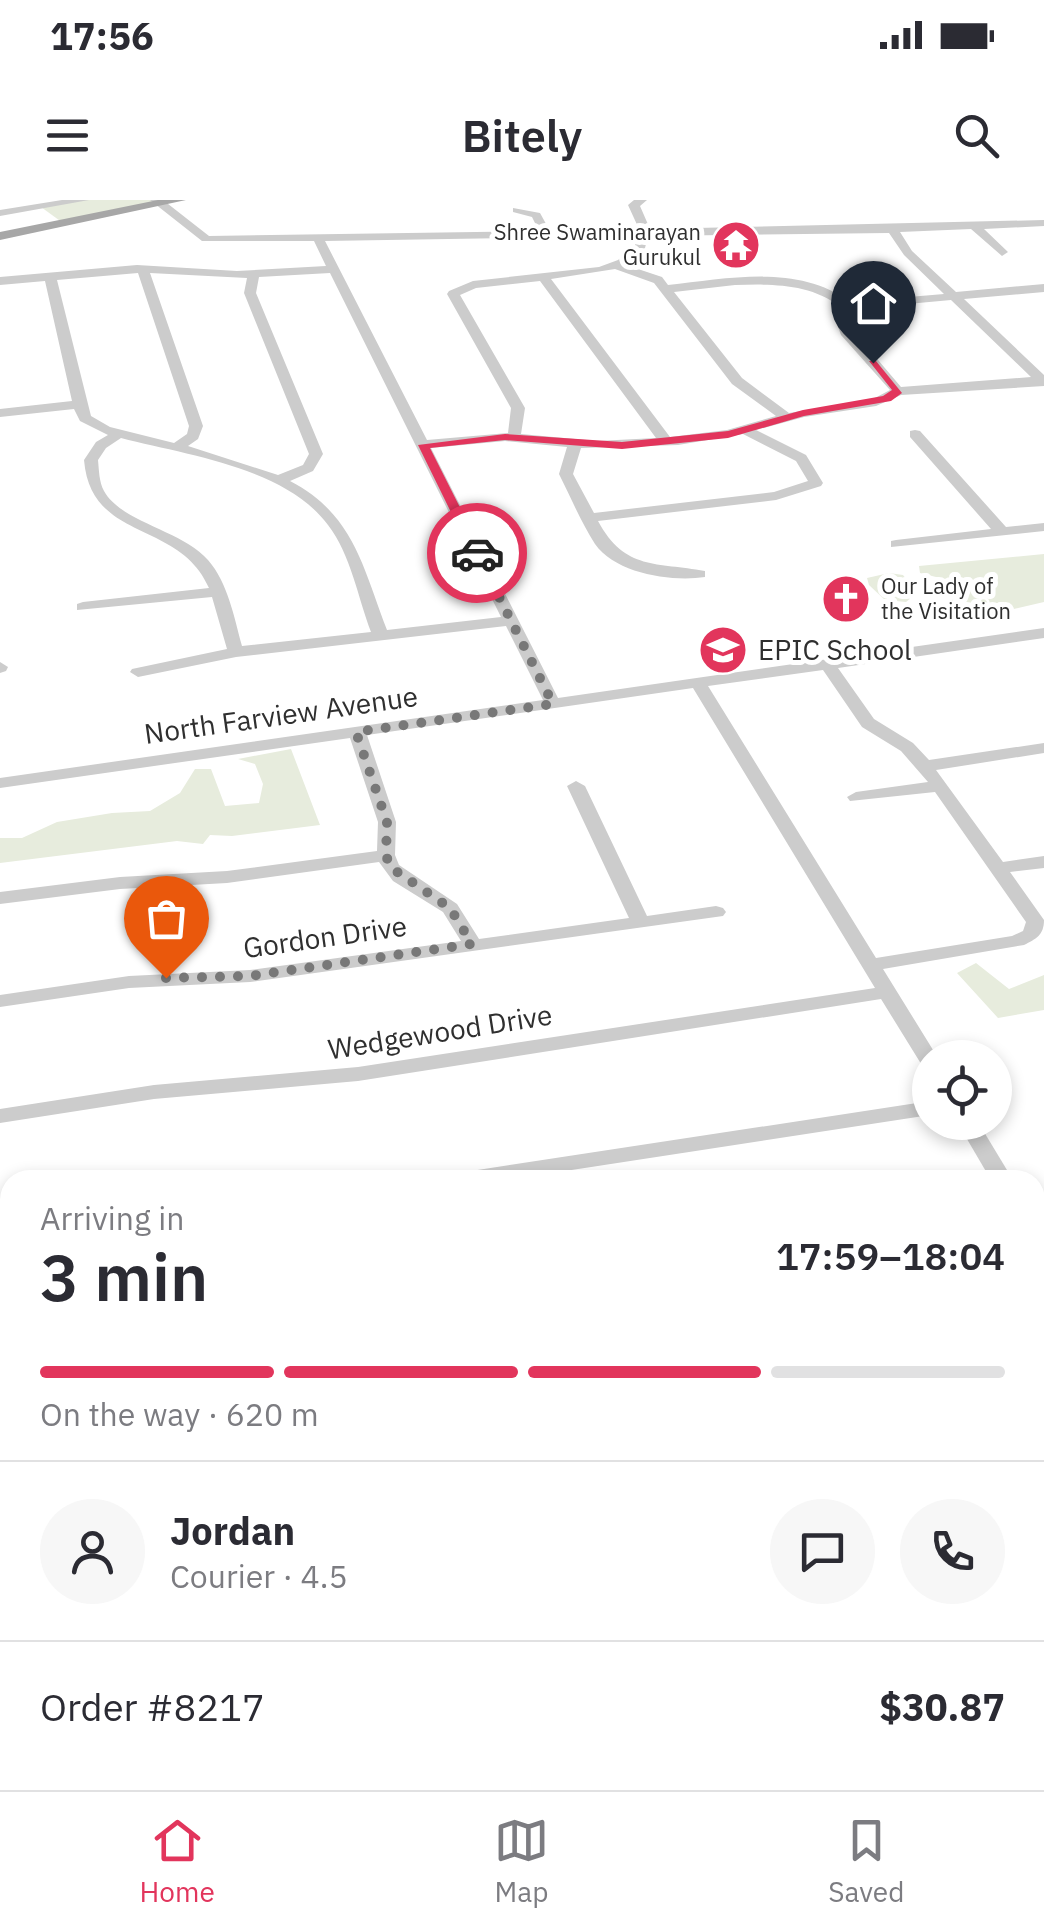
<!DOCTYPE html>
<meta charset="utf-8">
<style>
body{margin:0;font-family:"IBM Plex Sans",sans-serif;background:#f7f7f7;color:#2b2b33;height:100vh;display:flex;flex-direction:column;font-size:38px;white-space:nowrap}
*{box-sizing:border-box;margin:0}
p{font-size:32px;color:#7c7c81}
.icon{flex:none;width:55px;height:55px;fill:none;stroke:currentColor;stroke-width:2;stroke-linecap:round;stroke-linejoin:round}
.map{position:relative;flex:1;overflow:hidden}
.side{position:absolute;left:0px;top:970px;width:1045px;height:620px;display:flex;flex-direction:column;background:#fff;border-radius:30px 30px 0 0;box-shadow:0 5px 15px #0003}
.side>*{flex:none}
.buttons{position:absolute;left:912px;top:840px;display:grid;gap:20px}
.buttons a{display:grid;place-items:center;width:100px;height:100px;border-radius:50%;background:#fff;box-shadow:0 5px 15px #0003;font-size:50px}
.pin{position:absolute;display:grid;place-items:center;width:85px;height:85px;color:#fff;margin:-102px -42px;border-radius:50% 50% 50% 0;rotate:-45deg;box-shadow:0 0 10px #0007}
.pin .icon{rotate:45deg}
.courier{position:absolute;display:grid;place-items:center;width:100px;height:100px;margin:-50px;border:8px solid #e2355c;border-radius:50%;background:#fff;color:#222;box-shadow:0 2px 12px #0007}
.head em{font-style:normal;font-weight:600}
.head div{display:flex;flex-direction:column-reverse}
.head{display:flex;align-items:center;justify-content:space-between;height:170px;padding:0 40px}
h1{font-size:65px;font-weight:600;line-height:75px}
.bar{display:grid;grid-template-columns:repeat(4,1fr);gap:15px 10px;align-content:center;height:120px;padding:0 40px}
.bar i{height:12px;border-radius:8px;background:#e1e1e2}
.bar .selected{background:#e2355c}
.bar p{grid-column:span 4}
.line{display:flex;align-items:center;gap:25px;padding:0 40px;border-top:2px solid #e1e1e2}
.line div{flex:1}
.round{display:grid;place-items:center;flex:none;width:105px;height:105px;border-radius:52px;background:#f7f7f7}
.status{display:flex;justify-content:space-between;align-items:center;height:70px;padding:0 50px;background:#fff;direction:ltr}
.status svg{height:28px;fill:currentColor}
header{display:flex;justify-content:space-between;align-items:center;height:130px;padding:0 40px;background:#fff;font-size:45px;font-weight:600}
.dock{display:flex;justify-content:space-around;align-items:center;height:140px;border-top:2px solid #e1e1e2;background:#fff;font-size:28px;color:#7c7c81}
.dock a{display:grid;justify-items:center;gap:5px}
.dock .selected{color:#e2355c}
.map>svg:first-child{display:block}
</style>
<div class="status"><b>17:56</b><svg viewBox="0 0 49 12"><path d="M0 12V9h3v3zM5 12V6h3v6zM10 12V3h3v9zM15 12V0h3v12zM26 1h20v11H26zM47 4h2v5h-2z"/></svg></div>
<header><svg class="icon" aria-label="menu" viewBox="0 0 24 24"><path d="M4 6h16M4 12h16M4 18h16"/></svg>Bitely<svg class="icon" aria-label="search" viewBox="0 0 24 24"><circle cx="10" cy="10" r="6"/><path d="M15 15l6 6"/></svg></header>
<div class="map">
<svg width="1044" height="1590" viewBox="0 0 1044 1590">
<rect width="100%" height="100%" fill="#fff"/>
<g fill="#e7ecdd">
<polygon points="82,0 156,0 161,4 63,23 41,7"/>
<polygon points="1044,354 1044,402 971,419 952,400 960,383 920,373 919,366"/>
<polygon points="889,373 903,375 917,393 906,402 885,400 869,385 867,378"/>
<polygon points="291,549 320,625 232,636 210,635 203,644 177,641 0,663 0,638 22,638 57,622 112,613 150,611 180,593 195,569 211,569 225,606 259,603 263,584 255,564 238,559"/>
<polygon points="976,763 1009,789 1044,775 1044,810 998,818 957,773"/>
<polygon points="10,1556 10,1580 246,1580 171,1590 0,1590 0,1557"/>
</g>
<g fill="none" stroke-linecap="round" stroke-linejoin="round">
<g fill="#ccc" fill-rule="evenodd">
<polygon points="62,0 89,0 0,16 0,10"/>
<path d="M150 0H163L209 36 539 31 532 17 513 12V8L540 13 550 31 639 29 628 5 634 0H647L640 6 650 29 1044 20V26L984 29 1008 52 1002 56 971 29 900 32 912 51 956 92 1044 84V92L964 99 1044 175V186L901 195 876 206 804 217 756 230 806 255 823 283 821 286 776 300 598 321C625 371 657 362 705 371V377C672 382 616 374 595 344 581 322 571 298 559 274L567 247 505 241 431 248 558 498 1044 428V438L838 468 874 519 913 543 929 560 1044 543V553L936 570 1003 662 1044 656V668L1010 672 1044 720C1044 735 1036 739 1024 745L883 769 938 858H930V868L923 867 881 799 358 881 154 899 0 923V909L154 885 358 867 875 788 693 488 367 535 396 622 395 655 399 665 457 704 479 739 629 718 567 586 576 581 585 586 647 716 716 706 723 708 726 712 723 716 250 782 129 788 0 807V795L129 776 250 770 461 741 443 712 393 681 379 662 227 683 120 689 0 704V692L120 677 227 671 377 651 378 622 350 538 0 588V578L543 500 506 426 236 457 138 477 130 472 132 469 227 449 212 397 77 410V404L83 402 209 388C179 319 91 343 84 260L96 242 108 235 80 221 74 209 0 217V209L72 201 45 81 0 85V77L137 65 237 71 326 66 314 41H202ZM889 33 904 55 944 94 850 102C798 63 728 79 668 85L662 77 626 65 645 48 648 36ZM637 36 635 45 618 60 599 67 473 81 449 91 447 94 511 208 508 233 427 240 325 41ZM615 69 654 83 732 184 776 216 727 230 670 237 551 79ZM138 73 189 226 187 234 174 243 110 227 91 216 57 80ZM150 73 247 78 244 93 309 254 303 265 278 275 188 246 198 239 203 226ZM330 73 501 417 387 430C363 368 354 314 290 281L313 271 323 254 256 93 259 77ZM540 81 656 238 597 241 521 234 525 208 460 95 476 88ZM735 85C773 84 809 83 841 107L838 127 841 135 890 190 873 199 789 213 742 178 674 92ZM951 100 1031 177 901 187 850 127 853 109ZM743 234 796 261 808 281 774 292 594 313 573 274 581 248 678 245ZM121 238C186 255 285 267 328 325 351 355 358 398 371 432L242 446C234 417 228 383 208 360 182 330 122 323 104 291 99 282 99 270 98 260L106 248ZM823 470 862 527 901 551 928 582 856 592 847 597 850 601 935 592 1026 722 1023 731 1012 736 876 758 708 486Z"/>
<polygon points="915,230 920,231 1006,327 1044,323 1044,331 891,347 891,341 896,340 991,329 910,237 910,231"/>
<polygon points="0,462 8,467 6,471 0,473"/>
<polygon points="930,901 930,915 506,980 447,980 450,975 458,973"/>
<polygon points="957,922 978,922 1013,980 991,980"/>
<polygon points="1035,1027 1044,1031 1044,1057 1035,1053"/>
<polygon points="10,1037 10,1053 0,1055 0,1039"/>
<polygon points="1044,1163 1044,1181 1035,1183 1035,1165"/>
<polygon points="10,1185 10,1203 0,1205 0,1187"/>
<polygon points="10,1345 10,1365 0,1367 0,1347"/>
</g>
<polygon fill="#a7a7a7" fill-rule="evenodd" points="158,0 186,0 0,40 0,32"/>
<g fill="#969696" fill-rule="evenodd">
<polygon points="1044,1479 1044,1515 1035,1516 1035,1480"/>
<polygon points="1044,1543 1044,1579 1035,1580 1035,1544"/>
<polygon points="323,1580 438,1580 433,1590 318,1590"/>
<polygon points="783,1580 861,1580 856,1590 778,1590"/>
</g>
</g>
<polygon fill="#e2355c" points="869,161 876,161 902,193 891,201 804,216 728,238 622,249 505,240 430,248 483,353 477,356 471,353 418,245 505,234 622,242 728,231 803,210 883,196 892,190"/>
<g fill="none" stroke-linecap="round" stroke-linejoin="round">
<polyline stroke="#787878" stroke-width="10" stroke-dasharray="0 18" points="166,778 250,776 472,744 450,708 390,667 386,655 387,622 356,532 553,504 477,353"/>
</g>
<defs>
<g id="temple-disc" transform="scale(2.5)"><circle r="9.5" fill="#e2355c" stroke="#fff"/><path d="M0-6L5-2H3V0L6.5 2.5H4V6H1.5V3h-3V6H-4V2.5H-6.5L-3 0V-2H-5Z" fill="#fff"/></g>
<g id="church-disc" transform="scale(2.5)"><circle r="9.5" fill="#e2355c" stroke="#fff"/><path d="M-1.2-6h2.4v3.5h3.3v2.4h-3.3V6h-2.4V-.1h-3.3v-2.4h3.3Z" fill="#fff"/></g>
<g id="school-disc" transform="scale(2.5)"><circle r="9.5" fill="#e2355c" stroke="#fff"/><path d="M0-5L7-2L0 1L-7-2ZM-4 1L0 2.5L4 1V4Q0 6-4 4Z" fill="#fff"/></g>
</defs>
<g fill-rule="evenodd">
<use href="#temple-disc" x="736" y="45"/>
<use href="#church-disc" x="846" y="399"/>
<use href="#school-disc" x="723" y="450"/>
</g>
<g text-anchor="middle" stroke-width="10" stroke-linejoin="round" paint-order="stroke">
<g font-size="22" fill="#2f2f2f" stroke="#fff" text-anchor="end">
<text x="701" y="40">Shree Swaminarayan<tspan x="701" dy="25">Gurukul</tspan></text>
<text x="881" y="394" text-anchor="start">Our Lady of<tspan x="881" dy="25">the Visitation</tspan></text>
</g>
<g font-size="28" fill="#2f2f2f" stroke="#fff" text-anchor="start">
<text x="758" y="460">EPIC School</text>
</g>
<g font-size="28" fill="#2f2f2f" stroke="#fff">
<text transform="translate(281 515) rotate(-8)" y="10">North Farview Avenue</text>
<text transform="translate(325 737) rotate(-8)" y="10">Gordon Drive</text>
<text transform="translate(440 832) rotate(-9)" y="10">Wedgewood Drive</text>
</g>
</g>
</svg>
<div class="buttons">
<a><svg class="icon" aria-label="locate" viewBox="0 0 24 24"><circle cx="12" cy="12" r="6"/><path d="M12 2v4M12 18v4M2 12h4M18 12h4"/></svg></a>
</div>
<div class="pin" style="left:166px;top:778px;background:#ea580c"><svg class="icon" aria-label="bag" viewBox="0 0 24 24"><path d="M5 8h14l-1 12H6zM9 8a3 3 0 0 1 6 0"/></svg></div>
<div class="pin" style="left:873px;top:163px;background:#1f2937"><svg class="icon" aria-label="home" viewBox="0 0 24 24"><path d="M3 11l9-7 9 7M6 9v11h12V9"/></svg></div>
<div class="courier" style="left:477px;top:353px"><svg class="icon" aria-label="car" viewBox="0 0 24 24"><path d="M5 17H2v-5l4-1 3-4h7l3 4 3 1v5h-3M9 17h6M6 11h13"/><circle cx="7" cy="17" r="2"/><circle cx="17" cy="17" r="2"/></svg></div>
<section class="side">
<div class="head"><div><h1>3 min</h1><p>Arriving in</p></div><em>17:59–18:04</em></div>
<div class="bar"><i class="selected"></i><i class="selected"></i><i class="selected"></i><i></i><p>On the way · 620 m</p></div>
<div class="line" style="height:180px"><a class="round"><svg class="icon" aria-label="person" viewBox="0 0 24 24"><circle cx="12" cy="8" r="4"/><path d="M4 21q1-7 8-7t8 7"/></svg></a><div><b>Jordan</b><p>Courier · 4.5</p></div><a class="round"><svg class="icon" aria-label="chat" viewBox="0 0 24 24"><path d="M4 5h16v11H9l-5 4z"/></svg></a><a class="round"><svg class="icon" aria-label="phone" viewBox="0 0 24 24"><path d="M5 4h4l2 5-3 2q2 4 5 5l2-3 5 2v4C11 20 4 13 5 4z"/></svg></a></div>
<div class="line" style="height:130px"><div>Order #8217</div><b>$30.87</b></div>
</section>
</div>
<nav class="dock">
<a class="selected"><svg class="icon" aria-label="home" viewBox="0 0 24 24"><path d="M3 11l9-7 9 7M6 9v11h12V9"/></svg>Home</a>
<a><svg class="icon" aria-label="map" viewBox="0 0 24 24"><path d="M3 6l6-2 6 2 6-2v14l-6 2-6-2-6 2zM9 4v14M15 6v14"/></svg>Map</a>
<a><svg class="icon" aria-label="saved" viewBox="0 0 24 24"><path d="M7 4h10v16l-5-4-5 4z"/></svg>Saved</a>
</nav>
